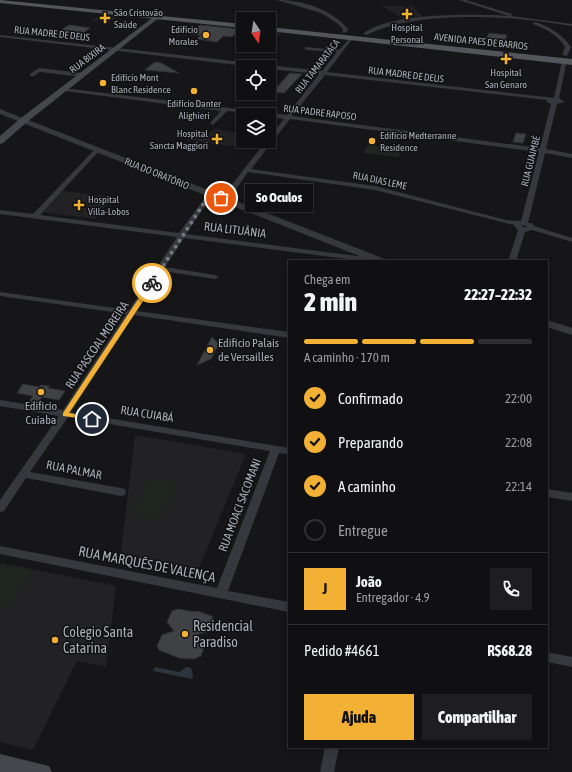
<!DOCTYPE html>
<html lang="pt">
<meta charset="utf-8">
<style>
body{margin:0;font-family:"Asap Condensed",sans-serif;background:#1e1e20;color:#f1f3f6;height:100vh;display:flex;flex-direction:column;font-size:15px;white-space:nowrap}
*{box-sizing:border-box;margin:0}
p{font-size:13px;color:#9c9d9f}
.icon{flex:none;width:22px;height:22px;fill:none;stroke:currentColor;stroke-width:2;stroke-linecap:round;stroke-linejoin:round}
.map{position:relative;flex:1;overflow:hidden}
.side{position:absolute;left:288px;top:260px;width:260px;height:488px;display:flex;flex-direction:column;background:#101012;border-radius:0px;box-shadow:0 2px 10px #0003,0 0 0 1px #303032}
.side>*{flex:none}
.needle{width:26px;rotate:168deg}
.controls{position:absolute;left:236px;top:12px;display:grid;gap:8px}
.controls a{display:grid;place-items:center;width:40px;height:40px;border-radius:0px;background:#101012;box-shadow:0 2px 10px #0003,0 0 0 1px #303032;font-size:20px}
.pin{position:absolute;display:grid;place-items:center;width:34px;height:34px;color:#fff;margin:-17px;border:2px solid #fff;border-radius:50%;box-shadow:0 1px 4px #0007}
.courier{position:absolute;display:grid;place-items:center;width:40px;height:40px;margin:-20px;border:3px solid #f2b134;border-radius:50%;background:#fff;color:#222;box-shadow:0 1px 5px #0007}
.bubble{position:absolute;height:28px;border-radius:0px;background:#101012;box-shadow:0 2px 10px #0003,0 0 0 1px #303032;font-size:13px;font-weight:800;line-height:28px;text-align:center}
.headline em{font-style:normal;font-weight:800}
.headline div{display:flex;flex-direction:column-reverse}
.headline{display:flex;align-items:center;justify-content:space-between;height:68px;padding:0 16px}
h1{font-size:26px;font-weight:800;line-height:30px}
.bar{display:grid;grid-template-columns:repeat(4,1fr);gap:6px 4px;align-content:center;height:48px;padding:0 16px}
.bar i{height:5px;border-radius:3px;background:#303032}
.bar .on{background:#f2b134}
.bar p{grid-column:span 4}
.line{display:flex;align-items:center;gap:10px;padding:0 16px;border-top:1px solid #303032}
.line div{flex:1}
.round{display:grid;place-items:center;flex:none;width:42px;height:42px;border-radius:0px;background:#1e1e20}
ol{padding:0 16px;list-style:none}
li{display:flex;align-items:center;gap:12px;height:44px}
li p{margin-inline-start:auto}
li .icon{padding:4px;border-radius:50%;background:#f2b134;color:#111;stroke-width:4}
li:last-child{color:#9c9d9f}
li i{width:22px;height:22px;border:2px solid #303032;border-radius:50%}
.cta{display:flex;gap:8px;margin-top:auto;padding:8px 16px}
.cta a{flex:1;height:46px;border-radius:0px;background:#f2b134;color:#111;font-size:16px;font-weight:800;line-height:46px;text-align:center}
.cta a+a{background:#1e1e20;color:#f1f3f6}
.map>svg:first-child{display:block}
</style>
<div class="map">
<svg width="572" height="772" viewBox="0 0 572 772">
<rect width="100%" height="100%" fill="#161618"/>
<g fill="#222225">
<polygon points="381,6 412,6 423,17 404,19"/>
<polygon points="102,14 120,15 109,23 91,21"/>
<polygon points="271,31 282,32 266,50 254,48 257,45 269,45 269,33"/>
<polygon points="214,129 243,133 243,141 261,141 254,149 187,140 195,136 203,137 205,135 207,135"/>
<polygon points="63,191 113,197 95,219 43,212"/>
<polygon points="135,435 246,454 196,575 120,560"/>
<polygon points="1,563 116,586 106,667 77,661 33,750 0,742 0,565"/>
</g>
<g fill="#1e261f">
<polygon points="368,145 402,150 398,157 363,153"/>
<polygon points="150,478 178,483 160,519 130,514"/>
<polygon points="3,564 31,570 10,607 0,605 0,569"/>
</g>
<polygon fill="#2c353c" points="155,667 179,672 186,667 191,668 193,675 192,679 153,671"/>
<g fill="#404145" stroke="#303034">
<polygon points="69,25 90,28 73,40 51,37"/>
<polygon points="200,25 240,29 232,37 223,36 217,42 197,39 201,35 189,34"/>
<polygon points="489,33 507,35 504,43 485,42"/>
<polygon points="155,62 161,63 179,73 145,70"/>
<polygon points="290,73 302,74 284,93 272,92"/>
<polygon points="516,133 526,134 523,143 513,142"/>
<polygon points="212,337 219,344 211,359 197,365"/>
<polygon points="23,384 39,387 41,385 50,386 48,388 65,391 59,400 42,397 37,404 28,403 33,396 17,393"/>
<polygon points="178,609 195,612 197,611 212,616 214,620 209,631 196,635 205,644 201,656 194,659 179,658 159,650 157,646 162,635 174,631 167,622 172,611"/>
</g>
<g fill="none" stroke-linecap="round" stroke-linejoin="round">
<g fill="#37383d" fill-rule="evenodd">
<path d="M277 0C303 0 331 9 348 29L347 32 343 33V29L337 23 321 13Z"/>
<path d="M459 0H466L512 14 511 16 572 24V26C557 24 542 21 527 20 480 15 408 14 367 35L363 34C391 12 473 14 509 16Z"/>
<path d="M535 22C549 26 562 34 571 47L567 56 562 55 565 47C558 35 546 29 533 24V23Z"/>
<path d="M0 35 322 71 337 52 307 50 304 48 305 47 339 50 351 37 353 38 327 72 554 98 562 61 567 60 559 98 565 102 557 104 546 149 572 154V158L545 153 528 223H532L534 226 572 238V242L532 230 525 232 516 261H508L518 231 514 225 375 190 248 172C242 180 231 201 219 199V197L227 191 266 141H269V137L284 119 269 117V115L227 111 213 125 210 123 221 111 65 91 63 90V88L287 115 319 74 269 69V67H254L0 37ZM325 75 547 100V102L551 104 540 148 292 116ZM290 119 539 152 521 221 506 220 375 186 251 169ZM522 225 526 226 527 227H522Z"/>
<polygon points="39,68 82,73 85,75 82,77 40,72 34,76 30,76 30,74"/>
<polygon points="96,148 101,149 40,215 179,233 204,199 214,193 217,195 208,201 186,234 380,259 384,261 362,261 184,238 165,267 215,275 219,277 215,279 162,271 137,311 289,332 289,338 134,315 71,412 289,448 289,454 279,453 228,591 289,602 289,612 0,554 0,546 217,588 270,451 68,417 30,472 121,488 125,489 126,492 125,495 121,496 26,478 4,511 0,512 0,500 59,416 0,406 0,400 63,410 126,314 0,296 0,292 129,310 177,237 0,214 0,210 33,214"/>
<polygon points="547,489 572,493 572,501 547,497"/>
<polygon points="547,652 572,657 572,667 547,662"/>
<polygon points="325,747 339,747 334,772 320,772"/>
</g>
<g fill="#37383d" fill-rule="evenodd">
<polygon points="0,109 385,259 386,261 372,261 0,114"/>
<polygon points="547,320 572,328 572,335 547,327"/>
</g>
<g fill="#45474d" fill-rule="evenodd">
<polygon points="160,12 165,13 27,122 3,143 0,144 0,136 21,118"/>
<polygon points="0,754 49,766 52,772 0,772"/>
</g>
<g fill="#53555c" fill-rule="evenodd">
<polygon points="0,0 243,24 243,28 0,3"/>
<polygon points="269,27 572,59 572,65 269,31"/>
</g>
</g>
<polygon fill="#f2b134" points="150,281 155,283 69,413 94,417 94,420 63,416 63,413"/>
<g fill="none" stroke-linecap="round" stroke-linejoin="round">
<polyline stroke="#757880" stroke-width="4" stroke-dasharray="0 7.2" points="152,283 206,200 214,195 221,198"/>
</g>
<g fill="#f2b134" stroke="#111113" stroke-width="1.5">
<path d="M405 8h4v4h4v4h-4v4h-4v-4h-4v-4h4z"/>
<path d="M103 12h4v4h4v4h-4v4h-4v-4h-4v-4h4z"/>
<circle cx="206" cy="35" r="4"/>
<path d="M504 53h4v4h4v4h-4v4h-4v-4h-4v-4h4z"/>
<circle cx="103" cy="83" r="4"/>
<circle cx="194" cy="91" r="4"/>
<path d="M215 133h4v4h4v4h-4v4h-4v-4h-4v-4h4z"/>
<circle cx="372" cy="141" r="4"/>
<path d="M77 199h4v4h4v4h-4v4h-4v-4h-4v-4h4z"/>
<circle cx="210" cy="350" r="4"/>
<circle cx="41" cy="392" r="4"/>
<circle cx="185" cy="634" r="4"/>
<circle cx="55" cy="640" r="4"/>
</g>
<g text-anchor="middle" stroke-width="3" stroke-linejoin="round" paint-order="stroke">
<g font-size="10" fill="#a8adb8" stroke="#111113" text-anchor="start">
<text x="114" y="16">São Cristovão<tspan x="114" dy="12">Saúde</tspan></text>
<text x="407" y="31" text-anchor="middle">Hospital<tspan x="407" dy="12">Personal</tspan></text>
<text x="198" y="33" text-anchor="end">Edifício<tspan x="198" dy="12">Morales</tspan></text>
<text x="506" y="76" text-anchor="middle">Hospital<tspan x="506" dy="12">San Genaro</tspan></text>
<text x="111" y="81">Edifício Mont<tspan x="111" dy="12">Blanc Residence</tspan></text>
<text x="194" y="107" text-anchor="middle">Edifício Danter<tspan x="194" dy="12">Alighieri</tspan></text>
<text x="208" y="137" text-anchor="end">Hospital<tspan x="208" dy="12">Sancta Maggiori</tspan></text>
<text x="380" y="139">Edifício Medterranne<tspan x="380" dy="12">Residence</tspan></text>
<text x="88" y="203">Hospital<tspan x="88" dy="12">Villa-Lobos</tspan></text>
</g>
<g font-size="10" fill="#a8adb8" stroke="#111113">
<text transform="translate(52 33) rotate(6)" y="4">RUA MADRE DE DEUS</text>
<text transform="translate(481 41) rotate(6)" y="4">AVENIDA PAES DE BARROS</text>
<text transform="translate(87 58) rotate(-37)" y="4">RUA BIXIRA</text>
<text transform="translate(317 66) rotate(-52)" y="4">RUA TAMARATÁCA</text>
<text transform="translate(406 74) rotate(7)" y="4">RUA MADRE DE DEUS</text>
<text transform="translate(320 112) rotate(7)" y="4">RUA PADRE RAPOSO</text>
<text transform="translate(530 161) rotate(-76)" y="4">RUA GUAIMBÉ</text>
<text transform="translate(157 173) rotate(22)" y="4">RUA DO ORATÓRIO</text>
<text transform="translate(380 180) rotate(12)" y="4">RUA DIAS LEME</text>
</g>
<g font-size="12" fill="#a8adb8" stroke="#111113">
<text transform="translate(235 230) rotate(7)" y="4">RUA LITUÂNIA</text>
<text transform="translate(97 345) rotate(-56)" y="4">RUA PASCOAL MOREIRA</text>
<text transform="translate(147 414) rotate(9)" y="4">RUA CUIABÁ</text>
<text transform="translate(74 470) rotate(11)" y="4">RUA PALMAR</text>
<text transform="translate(240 505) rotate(-69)" y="4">RUA MOACI SACOMANI</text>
</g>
<g font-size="12" fill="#a8adb8" stroke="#111113" text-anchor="start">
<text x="218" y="347">Edificio Palais<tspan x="218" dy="14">de Versailles</tspan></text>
<text x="41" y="410" text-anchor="middle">Edifício<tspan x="41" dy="14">Cuiaba</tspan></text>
</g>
<g font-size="14" fill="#a8adb8" stroke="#111113">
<text transform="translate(147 564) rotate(11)" y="5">RUA MARQUÊS DE VALENÇA</text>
</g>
<g font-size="14" fill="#a8adb8" stroke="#111113" text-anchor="start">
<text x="193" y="631">Residencial<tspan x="193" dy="16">Paradiso</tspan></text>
<text x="63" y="637">Colegio Santa<tspan x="63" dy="16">Catarina</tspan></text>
</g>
</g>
</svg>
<div class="controls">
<a><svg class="needle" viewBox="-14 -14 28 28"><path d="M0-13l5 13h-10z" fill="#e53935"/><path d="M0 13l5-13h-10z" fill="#9c9d9f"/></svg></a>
<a><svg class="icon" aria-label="locate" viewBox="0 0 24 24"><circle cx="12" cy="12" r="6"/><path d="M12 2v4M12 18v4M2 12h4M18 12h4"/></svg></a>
<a><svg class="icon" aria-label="layers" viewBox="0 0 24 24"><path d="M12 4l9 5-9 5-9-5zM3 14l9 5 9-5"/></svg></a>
</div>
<div class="pin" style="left:221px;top:198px;background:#ea580c"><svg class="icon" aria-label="bag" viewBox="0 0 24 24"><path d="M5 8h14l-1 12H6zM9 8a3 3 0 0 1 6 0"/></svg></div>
<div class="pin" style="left:92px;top:419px;background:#1f2937"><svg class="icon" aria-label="home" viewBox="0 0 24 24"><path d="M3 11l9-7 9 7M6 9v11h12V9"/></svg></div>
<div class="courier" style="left:152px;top:283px"><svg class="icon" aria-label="bike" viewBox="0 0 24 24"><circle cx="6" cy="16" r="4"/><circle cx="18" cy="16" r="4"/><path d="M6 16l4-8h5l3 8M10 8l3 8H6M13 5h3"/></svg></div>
<div class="bubble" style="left:245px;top:184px;width:68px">So Oculos</div>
<section class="side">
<div class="headline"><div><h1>2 min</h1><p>Chega em</p></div><em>22:27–22:32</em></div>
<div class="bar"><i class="on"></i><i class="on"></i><i class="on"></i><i></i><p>A caminho · 170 m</p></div>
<ol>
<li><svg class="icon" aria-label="check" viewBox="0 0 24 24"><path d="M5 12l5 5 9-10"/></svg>Confirmado<p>22:00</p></li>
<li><svg class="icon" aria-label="check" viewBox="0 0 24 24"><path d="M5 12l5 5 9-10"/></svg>Preparando<p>22:08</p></li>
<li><svg class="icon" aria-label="check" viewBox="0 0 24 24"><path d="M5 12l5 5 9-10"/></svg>A caminho<p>22:14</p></li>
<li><i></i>Entregue</li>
</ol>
<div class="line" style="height:72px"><b class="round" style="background:#f2b134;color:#111">J</b><div><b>João</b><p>Entregador · 4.9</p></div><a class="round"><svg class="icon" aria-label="phone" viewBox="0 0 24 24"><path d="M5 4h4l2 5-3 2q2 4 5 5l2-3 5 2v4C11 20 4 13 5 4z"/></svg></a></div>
<div class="line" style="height:52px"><div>Pedido #4661</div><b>R$68.28</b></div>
<div class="cta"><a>Ajuda</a><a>Compartilhar</a></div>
</section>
</div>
